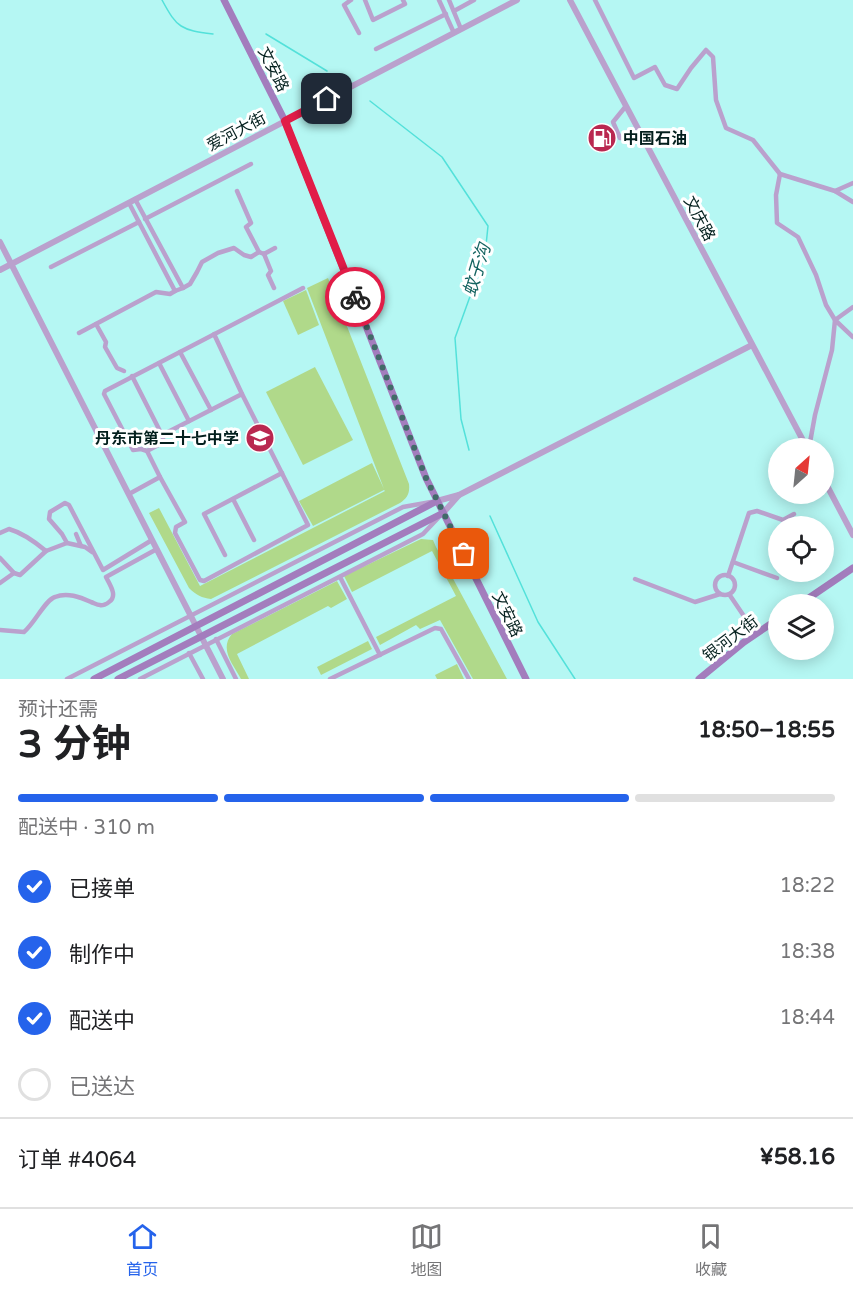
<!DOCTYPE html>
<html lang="zh">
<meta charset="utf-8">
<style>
body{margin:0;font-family:"Varela Round","Noto Sans SC",sans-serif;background:#f6f6f6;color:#202124;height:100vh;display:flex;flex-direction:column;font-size:22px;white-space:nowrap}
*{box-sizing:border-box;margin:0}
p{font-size:20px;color:#757577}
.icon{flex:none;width:33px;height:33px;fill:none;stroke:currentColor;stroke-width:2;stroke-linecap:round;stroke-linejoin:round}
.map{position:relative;height:679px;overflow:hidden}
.side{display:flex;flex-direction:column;background:#fff;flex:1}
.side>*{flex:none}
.needle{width:39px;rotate:27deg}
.fabs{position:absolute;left:768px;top:438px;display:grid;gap:12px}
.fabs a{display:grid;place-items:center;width:66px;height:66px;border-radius:50%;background:#fff;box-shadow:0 3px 15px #0003;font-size:30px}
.pin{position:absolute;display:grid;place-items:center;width:51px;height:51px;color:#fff;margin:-26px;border-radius:12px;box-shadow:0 3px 9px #0006}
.courier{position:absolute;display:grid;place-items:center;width:60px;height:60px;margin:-30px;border:4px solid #e11d48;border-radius:50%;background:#fff;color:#222;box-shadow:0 2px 8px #0007}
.overview em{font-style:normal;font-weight:700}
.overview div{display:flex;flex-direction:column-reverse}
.overview{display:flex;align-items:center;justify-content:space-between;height:102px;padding:0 18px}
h1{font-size:39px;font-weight:700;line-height:45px}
.bar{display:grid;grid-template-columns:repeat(4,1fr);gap:9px 6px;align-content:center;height:72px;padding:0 18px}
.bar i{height:8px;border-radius:4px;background:#e0e0e0}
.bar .selected{background:#2563eb}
.bar p{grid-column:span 4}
.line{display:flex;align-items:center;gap:15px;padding:0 18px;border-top:2px solid #e0e0e0}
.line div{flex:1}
ol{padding:0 18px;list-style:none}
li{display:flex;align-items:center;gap:18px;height:66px}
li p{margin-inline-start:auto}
li .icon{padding:6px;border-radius:50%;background:#2563eb;color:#fff;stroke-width:4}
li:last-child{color:#757577}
li i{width:33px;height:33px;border:3px solid #e0e0e0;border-radius:50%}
.tabs{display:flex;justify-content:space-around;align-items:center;height:84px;border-top:2px solid #e0e0e0;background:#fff;font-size:16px;color:#757577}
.tabs a{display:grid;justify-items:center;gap:3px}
.tabs .selected{color:#2563eb}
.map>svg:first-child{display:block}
</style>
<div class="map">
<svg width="853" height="679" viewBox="0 0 853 679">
<rect width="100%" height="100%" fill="#b5f7f3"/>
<g fill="#b0d98a">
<path d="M328 278 409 484C410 494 407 498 400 503L211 599C202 598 196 595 189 588L149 513 159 508 200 586 385 491 384 490 313 526 299 501 372 463 384 489 307 288Z"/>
<polygon points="306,290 319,325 298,335 283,301"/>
<polygon points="315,367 353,440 303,465 266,392"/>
<polygon points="421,539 433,540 436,547 507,679 473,679 440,620 420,629 416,625 380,645 376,637 456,596 432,551 352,592 344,576"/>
<path d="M337 581 347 599 331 608 328 606 237 654 249 679H241C233 664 219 649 232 634Z"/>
<polygon points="368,641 372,649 321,675 317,667"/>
<polygon points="457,664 464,679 437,679 435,675"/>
</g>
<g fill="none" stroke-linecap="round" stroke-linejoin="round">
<g stroke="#53e1da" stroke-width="1.5">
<path d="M162 0C177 28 181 30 213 34"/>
<polyline points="266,34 327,71"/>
<polyline points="370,101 442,157 488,226 485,255 455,338 461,419 469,450"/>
<polyline points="490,516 538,622 575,679"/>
</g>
<g stroke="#baa1cd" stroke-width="4.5">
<polyline points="351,0 344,5 359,33"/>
<polyline points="365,0 373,20 405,4 403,0"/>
<polyline points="439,0 454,33"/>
<polyline points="449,0 461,29"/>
<polyline points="595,0 634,78 655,67 665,85 677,89 691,68 706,50 713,57 716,100 726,128 753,140 780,174 835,191 853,183"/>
<polyline points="454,11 474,0"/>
<polyline points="376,49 446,14"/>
<polyline points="626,106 613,122 620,138 643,139"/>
<polyline points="780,174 776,195 777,223 798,237 816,275 826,305 835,320 853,307"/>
<polyline points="237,191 251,223 246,227 259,252"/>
<polyline points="835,191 853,202"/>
<polyline points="135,199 183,288 175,291"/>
<polyline points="145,219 251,164"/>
<polyline points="264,254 271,271 268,275 274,288"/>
<polyline points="51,267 139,222"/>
<polyline points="183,288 190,284 197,272 202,262 218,253 234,248 244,255 251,257 259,252 264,254 275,248"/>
<polyline points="96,324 106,342 105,347 117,368 124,371"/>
<polyline points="79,333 156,292 170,294 175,291 129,203"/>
<polyline points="214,334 242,394"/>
<polyline points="180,352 211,410"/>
<polyline points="159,363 189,421"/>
<polyline points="132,376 162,435"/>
<polyline points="809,448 815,415 832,350 835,320 853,337"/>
<polyline points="147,451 160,477"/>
<polyline points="129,494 160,477 185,522 176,527 175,533 200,580 204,581 308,525 242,394 162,435 164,442 147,451 141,449 133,450 104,394 105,391 303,288"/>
<polyline points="233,499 254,540"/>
<path d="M0 533 9 529C23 533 34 541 46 551L67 543 62 534 49 519 50 512 65 503 69 505 103 570 152 540"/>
<polyline points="76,534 81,546"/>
<polyline points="67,543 85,547 92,552"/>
<polyline points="225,555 204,514 282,473"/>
<polyline points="0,558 14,573 0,583"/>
<polyline points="733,562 777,578"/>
<polyline points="14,573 20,575 46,551"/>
<circle cx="725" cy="585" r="10"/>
<polyline points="728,576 749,513 757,511 783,520 794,514"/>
<polyline points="340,577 380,655"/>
<polyline points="635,579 695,602 720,594"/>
<polyline points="729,594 756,634"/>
<path d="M0 630 24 632C35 623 45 600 55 597 67 592 80 597 91 602 94 603 97 605 100 605 102 606 107 604 109 602 118 596 110 585 106 577L157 549"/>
<polyline points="216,639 236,679"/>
<polyline points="189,653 203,679"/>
<polyline points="67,679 403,507 431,502"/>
<polyline points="140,679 423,534 440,516"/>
<polyline points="330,679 435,628 441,629 469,679"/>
</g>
<g stroke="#baa1cd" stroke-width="6">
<polyline points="570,0 807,448"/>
<polyline points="0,242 223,679"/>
<polyline points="0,270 517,0"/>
<polyline points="824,480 853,535"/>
<polyline points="459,495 752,345"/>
<polyline points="437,501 459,495 443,513"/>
</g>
<g stroke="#a37dbd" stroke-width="7">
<polyline points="224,0 285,121 426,478 526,679"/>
<polyline points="800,604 853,568"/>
<polyline points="94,679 437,501"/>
<polyline points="118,679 443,513"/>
<polyline points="699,679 744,642 778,619"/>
</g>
</g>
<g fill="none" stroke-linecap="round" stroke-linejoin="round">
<polyline stroke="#416b68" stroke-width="6" stroke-dasharray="0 10.8" points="355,297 426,478 464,554"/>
<polyline stroke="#e11d48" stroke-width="8" points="327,99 285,121 355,297"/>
</g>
<defs>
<g id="fuel-disc" transform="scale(1.5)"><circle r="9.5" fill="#b92850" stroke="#fff"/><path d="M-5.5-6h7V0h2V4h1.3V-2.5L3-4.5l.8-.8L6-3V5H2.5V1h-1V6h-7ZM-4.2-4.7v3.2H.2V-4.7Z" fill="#fff"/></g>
<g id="school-disc" transform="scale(1.5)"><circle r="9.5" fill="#b92850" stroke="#fff"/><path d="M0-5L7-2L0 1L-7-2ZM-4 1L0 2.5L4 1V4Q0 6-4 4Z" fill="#fff"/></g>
</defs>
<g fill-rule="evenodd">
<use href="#fuel-disc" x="602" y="138"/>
<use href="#school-disc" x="260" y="438"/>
</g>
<g text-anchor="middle" stroke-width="6" stroke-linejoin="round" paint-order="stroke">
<g font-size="16" fill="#031f1d" stroke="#fff">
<text transform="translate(274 69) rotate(63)" y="6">文安路</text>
<text transform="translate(236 131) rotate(-28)" y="6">爱河大街</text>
<text transform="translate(700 218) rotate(62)" y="6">文庆路</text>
<text transform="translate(508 614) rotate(64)" y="6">文安路</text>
<text transform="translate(730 638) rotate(-37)" y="6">银河大街</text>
</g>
<g font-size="16" font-weight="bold" fill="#031f1d" stroke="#fff" text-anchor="start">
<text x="623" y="144">中国石油</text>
<text x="239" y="444" text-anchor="end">丹东市第二十七中学</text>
</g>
<g font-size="18" font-style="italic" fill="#156461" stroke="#fff">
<text transform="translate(477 270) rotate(-73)" y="6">蚊子沟</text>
</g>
</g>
</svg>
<div class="fabs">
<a><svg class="needle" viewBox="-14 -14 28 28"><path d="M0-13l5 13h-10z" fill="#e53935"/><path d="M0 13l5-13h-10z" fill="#757577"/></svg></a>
<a><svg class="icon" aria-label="locate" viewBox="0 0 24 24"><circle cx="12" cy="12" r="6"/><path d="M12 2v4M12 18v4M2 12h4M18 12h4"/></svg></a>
<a><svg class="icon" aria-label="layers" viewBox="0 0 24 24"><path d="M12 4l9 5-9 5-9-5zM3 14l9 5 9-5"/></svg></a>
</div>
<div class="pin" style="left:464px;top:554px;background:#ea580c"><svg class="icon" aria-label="bag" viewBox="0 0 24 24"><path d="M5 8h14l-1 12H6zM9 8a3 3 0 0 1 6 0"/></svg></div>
<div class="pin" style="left:327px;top:99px;background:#1f2937"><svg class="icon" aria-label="home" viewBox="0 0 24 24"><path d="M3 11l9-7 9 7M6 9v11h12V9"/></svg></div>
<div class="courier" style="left:355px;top:297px"><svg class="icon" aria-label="bike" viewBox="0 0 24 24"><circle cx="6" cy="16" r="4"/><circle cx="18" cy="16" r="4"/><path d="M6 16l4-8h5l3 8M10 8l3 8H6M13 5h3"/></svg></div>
</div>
<section class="side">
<div class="overview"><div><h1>3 分钟</h1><p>预计还需</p></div><em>18:50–18:55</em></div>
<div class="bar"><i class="selected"></i><i class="selected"></i><i class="selected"></i><i></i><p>配送中 · 310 m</p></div>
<ol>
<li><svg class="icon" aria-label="check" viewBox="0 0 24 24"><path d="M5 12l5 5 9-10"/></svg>已接单<p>18:22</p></li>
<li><svg class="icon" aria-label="check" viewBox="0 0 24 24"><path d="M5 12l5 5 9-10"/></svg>制作中<p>18:38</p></li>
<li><svg class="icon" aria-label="check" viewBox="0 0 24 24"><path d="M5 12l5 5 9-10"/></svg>配送中<p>18:44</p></li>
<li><i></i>已送达</li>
</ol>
<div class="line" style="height:78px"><div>订单 #4064</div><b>¥58.16</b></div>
</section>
<nav class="tabs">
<a class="selected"><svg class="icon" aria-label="home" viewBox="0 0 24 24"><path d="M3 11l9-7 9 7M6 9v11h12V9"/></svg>首页</a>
<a><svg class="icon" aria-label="map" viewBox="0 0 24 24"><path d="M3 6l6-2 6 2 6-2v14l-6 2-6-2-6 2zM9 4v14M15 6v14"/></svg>地图</a>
<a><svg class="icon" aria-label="saved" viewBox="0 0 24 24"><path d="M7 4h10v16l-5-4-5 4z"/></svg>收藏</a>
</nav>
